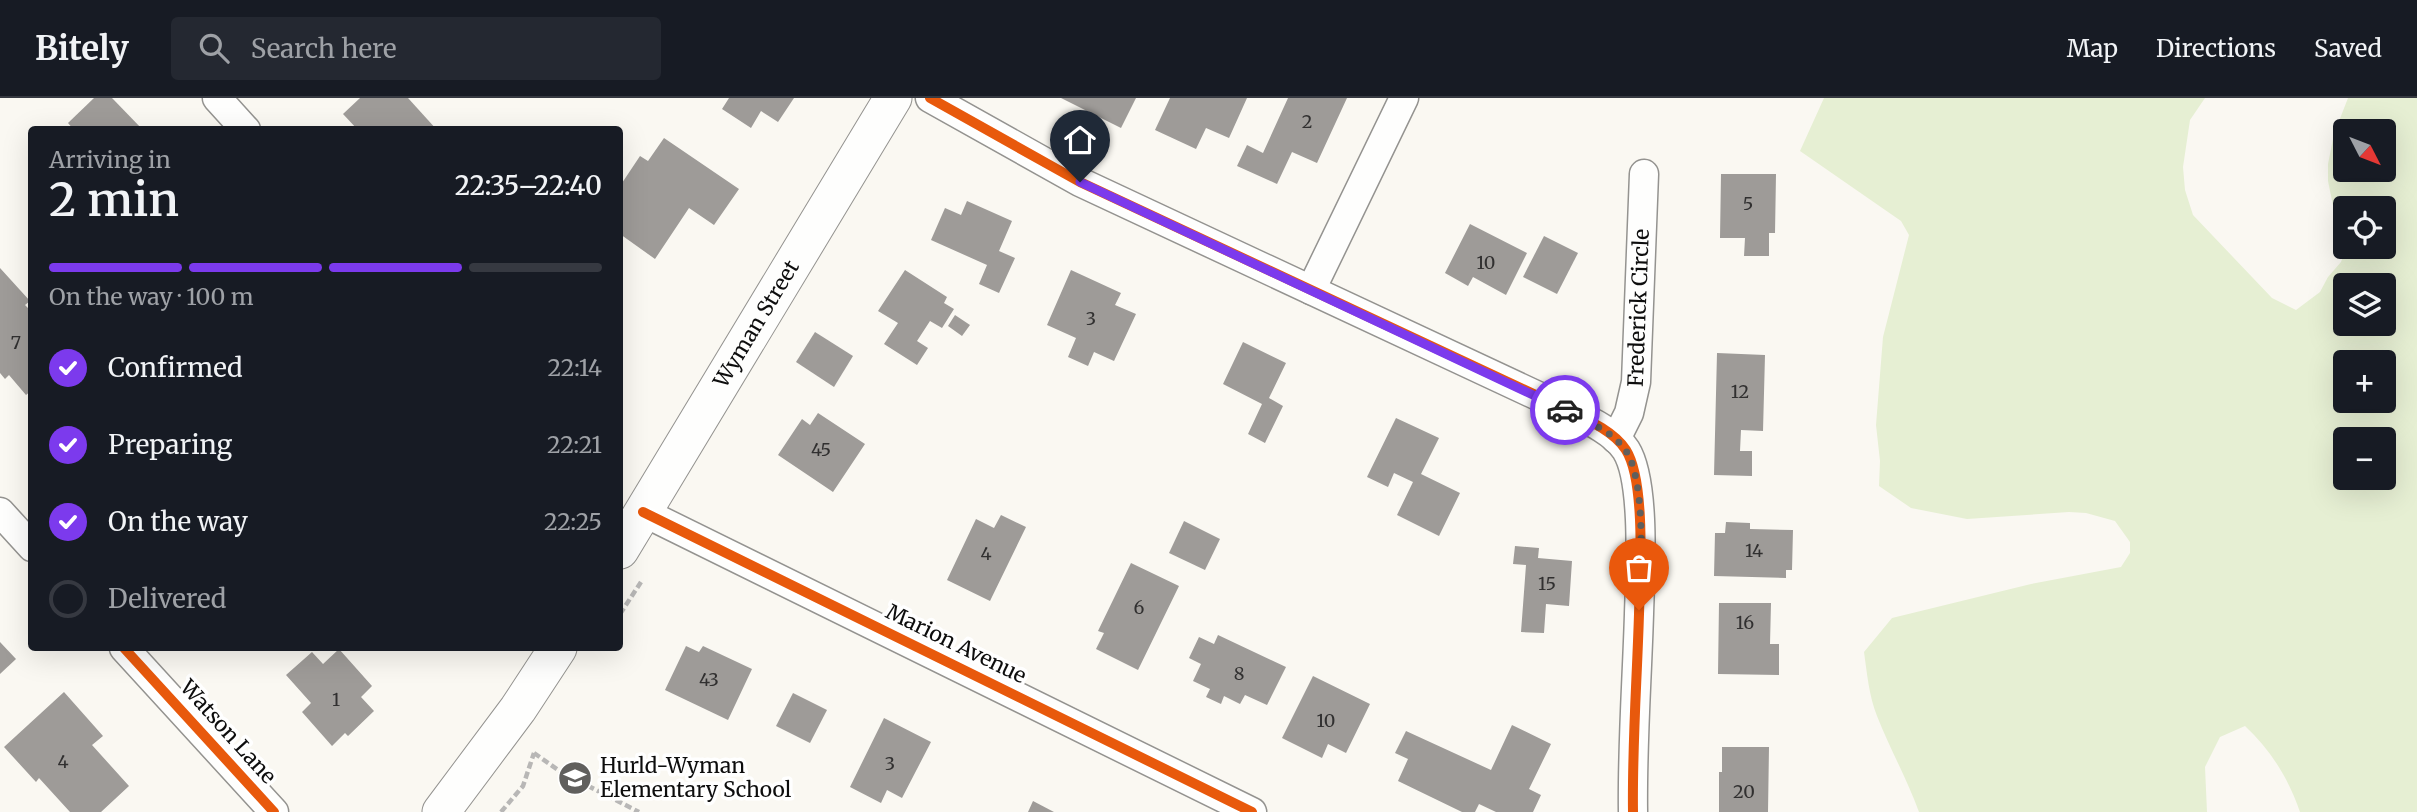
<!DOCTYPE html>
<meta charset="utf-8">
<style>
body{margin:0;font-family:Merriweather,serif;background:#242831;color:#f1f3f6;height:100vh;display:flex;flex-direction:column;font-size:26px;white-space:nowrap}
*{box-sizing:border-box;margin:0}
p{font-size:23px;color:#9ea1a6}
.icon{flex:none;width:38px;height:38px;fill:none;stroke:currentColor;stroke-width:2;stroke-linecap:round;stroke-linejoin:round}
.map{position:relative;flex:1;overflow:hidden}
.side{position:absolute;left:28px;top:28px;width:595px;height:525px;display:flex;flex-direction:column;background:#171b24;border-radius:7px;box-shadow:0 7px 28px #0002}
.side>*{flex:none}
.needle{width:46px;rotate:132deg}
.fabs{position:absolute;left:2333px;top:21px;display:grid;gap:14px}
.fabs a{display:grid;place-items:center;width:63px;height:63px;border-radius:7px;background:#171b24;box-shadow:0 7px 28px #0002;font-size:35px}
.pin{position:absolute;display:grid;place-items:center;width:60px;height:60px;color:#fff;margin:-72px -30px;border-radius:50% 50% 50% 0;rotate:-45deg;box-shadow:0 0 7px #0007}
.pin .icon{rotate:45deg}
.courier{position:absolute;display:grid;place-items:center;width:70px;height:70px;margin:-35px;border:5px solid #7c3aed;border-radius:50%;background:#fff;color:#222;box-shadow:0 2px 9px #0007}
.head em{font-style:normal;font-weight:600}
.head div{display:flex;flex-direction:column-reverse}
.head{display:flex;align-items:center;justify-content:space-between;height:119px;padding:0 21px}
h1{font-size:46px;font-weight:600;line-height:52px}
.bar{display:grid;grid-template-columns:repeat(4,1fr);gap:10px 7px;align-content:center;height:84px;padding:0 21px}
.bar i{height:9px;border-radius:5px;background:#363941}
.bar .selected{background:#7c3aed}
.bar p{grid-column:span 4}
ol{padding:0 21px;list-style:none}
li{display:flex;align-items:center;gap:21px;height:77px}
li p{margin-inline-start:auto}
li .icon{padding:7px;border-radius:50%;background:#7c3aed;color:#fff;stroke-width:4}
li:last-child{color:#9ea1a6}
li i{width:38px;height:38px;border:4px solid #363941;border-radius:50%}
header{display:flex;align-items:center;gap:42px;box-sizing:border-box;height:98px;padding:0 35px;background:#171b24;border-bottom:2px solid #363941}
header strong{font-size:33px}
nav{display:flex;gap:38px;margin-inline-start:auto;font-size:24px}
.search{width:490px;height:63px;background:#242831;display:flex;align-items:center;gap:18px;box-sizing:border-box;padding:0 24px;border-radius:7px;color:#9ea1a6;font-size:26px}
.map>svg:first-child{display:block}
</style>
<header>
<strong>Bitely</strong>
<div class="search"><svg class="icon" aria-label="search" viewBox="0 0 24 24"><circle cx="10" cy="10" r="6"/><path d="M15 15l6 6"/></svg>Search here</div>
<nav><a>Map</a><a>Directions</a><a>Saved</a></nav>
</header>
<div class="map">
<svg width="2417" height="714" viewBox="0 0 2417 714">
<rect width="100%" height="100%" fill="#faf8f2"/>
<path fill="#e6efd3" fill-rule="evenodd" d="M1824 0H2205L2190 22 2183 69 2185 92 2193 117 2272 200 2296 212 2320 194 2328 179 2341 164 2345 153 2338 132 2328 83V66L2334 36 2348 0H2417V714H2300C2289 681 2270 651 2245 628L2220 639 2205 669 2207 714H1919C1907 681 1890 651 1877 618 1869 598 1867 575 1864 554L1892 520 2031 486 2121 469 2130 455V444L2115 423 2086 415 2069 414 1967 421 1911 410 1879 388 1880 363 1876 327 1883 239 1909 137 1901 123 1800 53ZM2345 33H2384V72H2345ZM2345 110H2384V149H2345ZM2345 187H2384V226H2345ZM2345 264H2384V303H2345ZM2345 341H2384V380H2345Z"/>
<g fill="#9e9b98">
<polygon points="94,0 112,0 143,32 74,32 68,25"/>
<polygon points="360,0 408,0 437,32 358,32 343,16"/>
<polygon points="729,0 794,0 778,24 761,13 751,30 722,11"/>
<polygon points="1061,0 1136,0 1121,30"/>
<polygon points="1170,0 1247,0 1229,40 1206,30 1196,51 1155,32"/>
<polygon points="1288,0 1347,0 1317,65 1292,54 1277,86 1237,68 1247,47 1263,55"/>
<polygon points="664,40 739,91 714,127 689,110 655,161 620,136 620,88 640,58 648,63"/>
<polygon points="1721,76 1776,76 1775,135 1769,135 1769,158 1744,158 1745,140 1720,140"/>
<polygon points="967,103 1012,123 999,153 1015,160 999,195 979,186 987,167 931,142 945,110 961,117"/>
<polygon points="1470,126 1527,155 1506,197 1473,179 1468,188 1445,175"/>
<polygon points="1544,138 1578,155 1557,196 1523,179"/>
<polygon points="0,170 30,203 25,207 32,214 32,292 26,297 9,277 5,281 0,275"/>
<polygon points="905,172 947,199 944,205 954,211 942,230 930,223 917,243 928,250 917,267 884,246 898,225 878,213"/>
<polygon points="1071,172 1121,195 1115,207 1136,216 1114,263 1094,254 1088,268 1068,259 1076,240 1047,227"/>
<polygon points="955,217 970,227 962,238 948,228"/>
<polygon points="815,234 853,258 834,289 796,264"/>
<polygon points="1243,244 1286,265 1269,300 1283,308 1265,345 1248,336 1262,306 1223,286"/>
<polygon points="1717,255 1765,257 1763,333 1741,332 1740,353 1752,353 1752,378 1714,377"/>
<polygon points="818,315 865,346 833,394 778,357 802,321 810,327"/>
<polygon points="1396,320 1439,340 1421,376 1460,395 1439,438 1397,417 1413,384 1394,375 1388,389 1367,379"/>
<polygon points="1001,417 1026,429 990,503 947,482 976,421 994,430"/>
<polygon points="1184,423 1220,441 1205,472 1169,455"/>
<polygon points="1726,424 1750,425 1750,431 1793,432 1792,472 1786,472 1786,480 1714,478 1715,435 1725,435"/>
<polygon points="1515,448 1539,450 1538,460 1572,463 1569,508 1546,506 1544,535 1521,534 1526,467 1513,466"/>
<polygon points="1131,465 1179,488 1138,572 1096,551 1104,535 1098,533"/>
<polygon points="1719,505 1771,505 1770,546 1779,546 1779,577 1718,576"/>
<polygon points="1218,537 1286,569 1267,607 1245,597 1240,606 1224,598 1221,606 1206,599 1210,591 1193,583 1201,566 1189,560 1199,539 1214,546"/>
<polygon points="0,544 16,561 0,576"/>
<polygon points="686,548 699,554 703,548 752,571 728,622 665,592"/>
<polygon points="339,551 372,588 361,599 374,613 348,638 345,635 332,648 302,614 311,605 286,577 312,554 323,566"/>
<polygon points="1313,578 1370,606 1346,655 1328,646 1322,660 1282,640"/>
<polygon points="64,594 103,638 92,647 129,688 101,714 70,714 39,680 36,684 4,649"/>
<polygon points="793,595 827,612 810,645 776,628"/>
<polygon points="884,620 931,644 902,700 887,692 881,705 850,689"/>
<polygon points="1512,627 1551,646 1529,691 1541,697 1533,714 1496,714 1479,706 1475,714 1462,714 1398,683 1408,661 1395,655 1406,633 1491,672"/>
<polygon points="1722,649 1769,649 1768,714 1719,714 1719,674 1722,674"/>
<polygon points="1033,703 1054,714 1028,714"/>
</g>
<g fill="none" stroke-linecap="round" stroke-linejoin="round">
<g stroke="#949390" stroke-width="31">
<g id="minor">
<polyline points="217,0 246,32"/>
<path d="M930 0 1080 84 1555 306C1578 318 1612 330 1626 352 1646 384 1640 478 1639 516 1637 582 1632 648 1633 714"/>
<polyline points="1311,192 1404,0"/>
<path id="s1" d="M1616 341 1629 315 1636 284 1644 76"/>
<polyline points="0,414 32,449"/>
<polyline points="643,414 1252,714"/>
<polyline points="124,550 274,714"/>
</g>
</g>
<g stroke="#949390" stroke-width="39">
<g id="tertiary">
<path id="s2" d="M620 452 893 0"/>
<polyline points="441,714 518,611 558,550"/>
</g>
</g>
<g stroke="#b8b7b6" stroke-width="4.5" stroke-dasharray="7 3.5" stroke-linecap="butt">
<polyline points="620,516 641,484"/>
<polyline points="534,655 561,674 639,714"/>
<polyline points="501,714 523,688 534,655"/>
</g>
<use href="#minor" stroke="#fefefd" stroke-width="28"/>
<use href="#tertiary" stroke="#fefefd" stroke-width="37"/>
<g stroke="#fff" stroke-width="15">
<g id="cycleway">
<path d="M930 0 1080 84 1555 306C1578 318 1612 330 1626 352 1646 384 1640 478 1639 516 1637 582 1632 648 1633 714"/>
<polyline points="643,414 1252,714"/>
<polyline points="124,550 274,714"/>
</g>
</g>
<use href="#cycleway" stroke="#e8590c" stroke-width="10"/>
</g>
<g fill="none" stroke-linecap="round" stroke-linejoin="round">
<path stroke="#605f5d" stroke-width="7" stroke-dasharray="0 12.6" d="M1565 312C1585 322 1610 332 1624 350 1647 379 1641 474 1639 512"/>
<polyline stroke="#7c3aed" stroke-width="9" points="1080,84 1565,312"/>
</g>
<defs>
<g id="school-disc" transform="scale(1.75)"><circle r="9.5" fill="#605f5d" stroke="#fff"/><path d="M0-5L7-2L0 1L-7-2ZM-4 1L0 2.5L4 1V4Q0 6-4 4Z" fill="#fff"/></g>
</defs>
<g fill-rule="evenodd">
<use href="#school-disc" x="575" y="680"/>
</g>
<g text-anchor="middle" stroke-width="7" stroke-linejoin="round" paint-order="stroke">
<g font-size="18" fill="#313030">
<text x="1307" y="30">2</text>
<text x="1748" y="112">5</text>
<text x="1486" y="171">10</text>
<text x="1091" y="227">3</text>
<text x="16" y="251">7</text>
<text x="1740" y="300">12</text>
<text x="821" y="358">45</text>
<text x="1754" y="459">14</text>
<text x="986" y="462">4</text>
<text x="1547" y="492">15</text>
<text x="1139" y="516">6</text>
<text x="1745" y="531">16</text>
<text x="1239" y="582">8</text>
<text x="709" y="588">43</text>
<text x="336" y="608">1</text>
<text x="1326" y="629">10</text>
<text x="63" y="670">4</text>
<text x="890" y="672">3</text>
<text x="1744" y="700">20</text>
</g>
<g font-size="21" fill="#0d0d0d" stroke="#fff">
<text dy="7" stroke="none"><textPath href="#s1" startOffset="135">Frederick Circle</textPath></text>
<text dy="7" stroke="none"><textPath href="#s2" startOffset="264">Wyman Street</textPath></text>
<text transform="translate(956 546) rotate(26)" y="7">Marion Avenue</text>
<text transform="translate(228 634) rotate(48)" y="7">Watson Lane</text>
</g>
<g font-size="21" fill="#0d0d0d" stroke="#fff" text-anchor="start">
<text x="600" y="675">Hurld-Wyman<tspan x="600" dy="24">Elementary School</tspan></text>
</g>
</g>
</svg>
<div class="fabs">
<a><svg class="needle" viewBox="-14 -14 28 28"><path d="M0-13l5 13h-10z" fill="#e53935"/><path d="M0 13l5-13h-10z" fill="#9ea1a6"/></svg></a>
<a><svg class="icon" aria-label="locate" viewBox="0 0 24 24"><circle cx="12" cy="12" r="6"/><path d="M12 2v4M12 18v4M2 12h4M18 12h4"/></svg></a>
<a><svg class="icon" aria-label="layers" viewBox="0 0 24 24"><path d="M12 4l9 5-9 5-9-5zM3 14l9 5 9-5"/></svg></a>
<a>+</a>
<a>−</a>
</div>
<div class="pin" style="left:1639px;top:512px;background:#ea580c"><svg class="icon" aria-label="bag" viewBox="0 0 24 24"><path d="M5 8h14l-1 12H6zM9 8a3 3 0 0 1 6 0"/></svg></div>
<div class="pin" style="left:1080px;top:84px;background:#1f2937"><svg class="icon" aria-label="home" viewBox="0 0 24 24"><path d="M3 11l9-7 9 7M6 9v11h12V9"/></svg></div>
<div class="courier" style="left:1565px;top:312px"><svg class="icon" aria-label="car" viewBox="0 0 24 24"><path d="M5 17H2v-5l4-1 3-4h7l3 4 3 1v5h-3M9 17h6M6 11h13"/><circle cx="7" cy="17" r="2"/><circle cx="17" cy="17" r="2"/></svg></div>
<section class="side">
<div class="head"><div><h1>2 min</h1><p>Arriving in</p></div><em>22:35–22:40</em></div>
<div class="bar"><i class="selected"></i><i class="selected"></i><i class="selected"></i><i></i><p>On the way · 100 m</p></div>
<ol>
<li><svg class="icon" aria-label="check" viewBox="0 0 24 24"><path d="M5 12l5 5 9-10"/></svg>Confirmed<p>22:14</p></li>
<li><svg class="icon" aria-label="check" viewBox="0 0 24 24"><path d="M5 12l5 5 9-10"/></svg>Preparing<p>22:21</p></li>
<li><svg class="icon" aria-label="check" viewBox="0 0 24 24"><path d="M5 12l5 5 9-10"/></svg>On the way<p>22:25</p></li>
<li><i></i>Delivered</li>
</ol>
</section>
</div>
